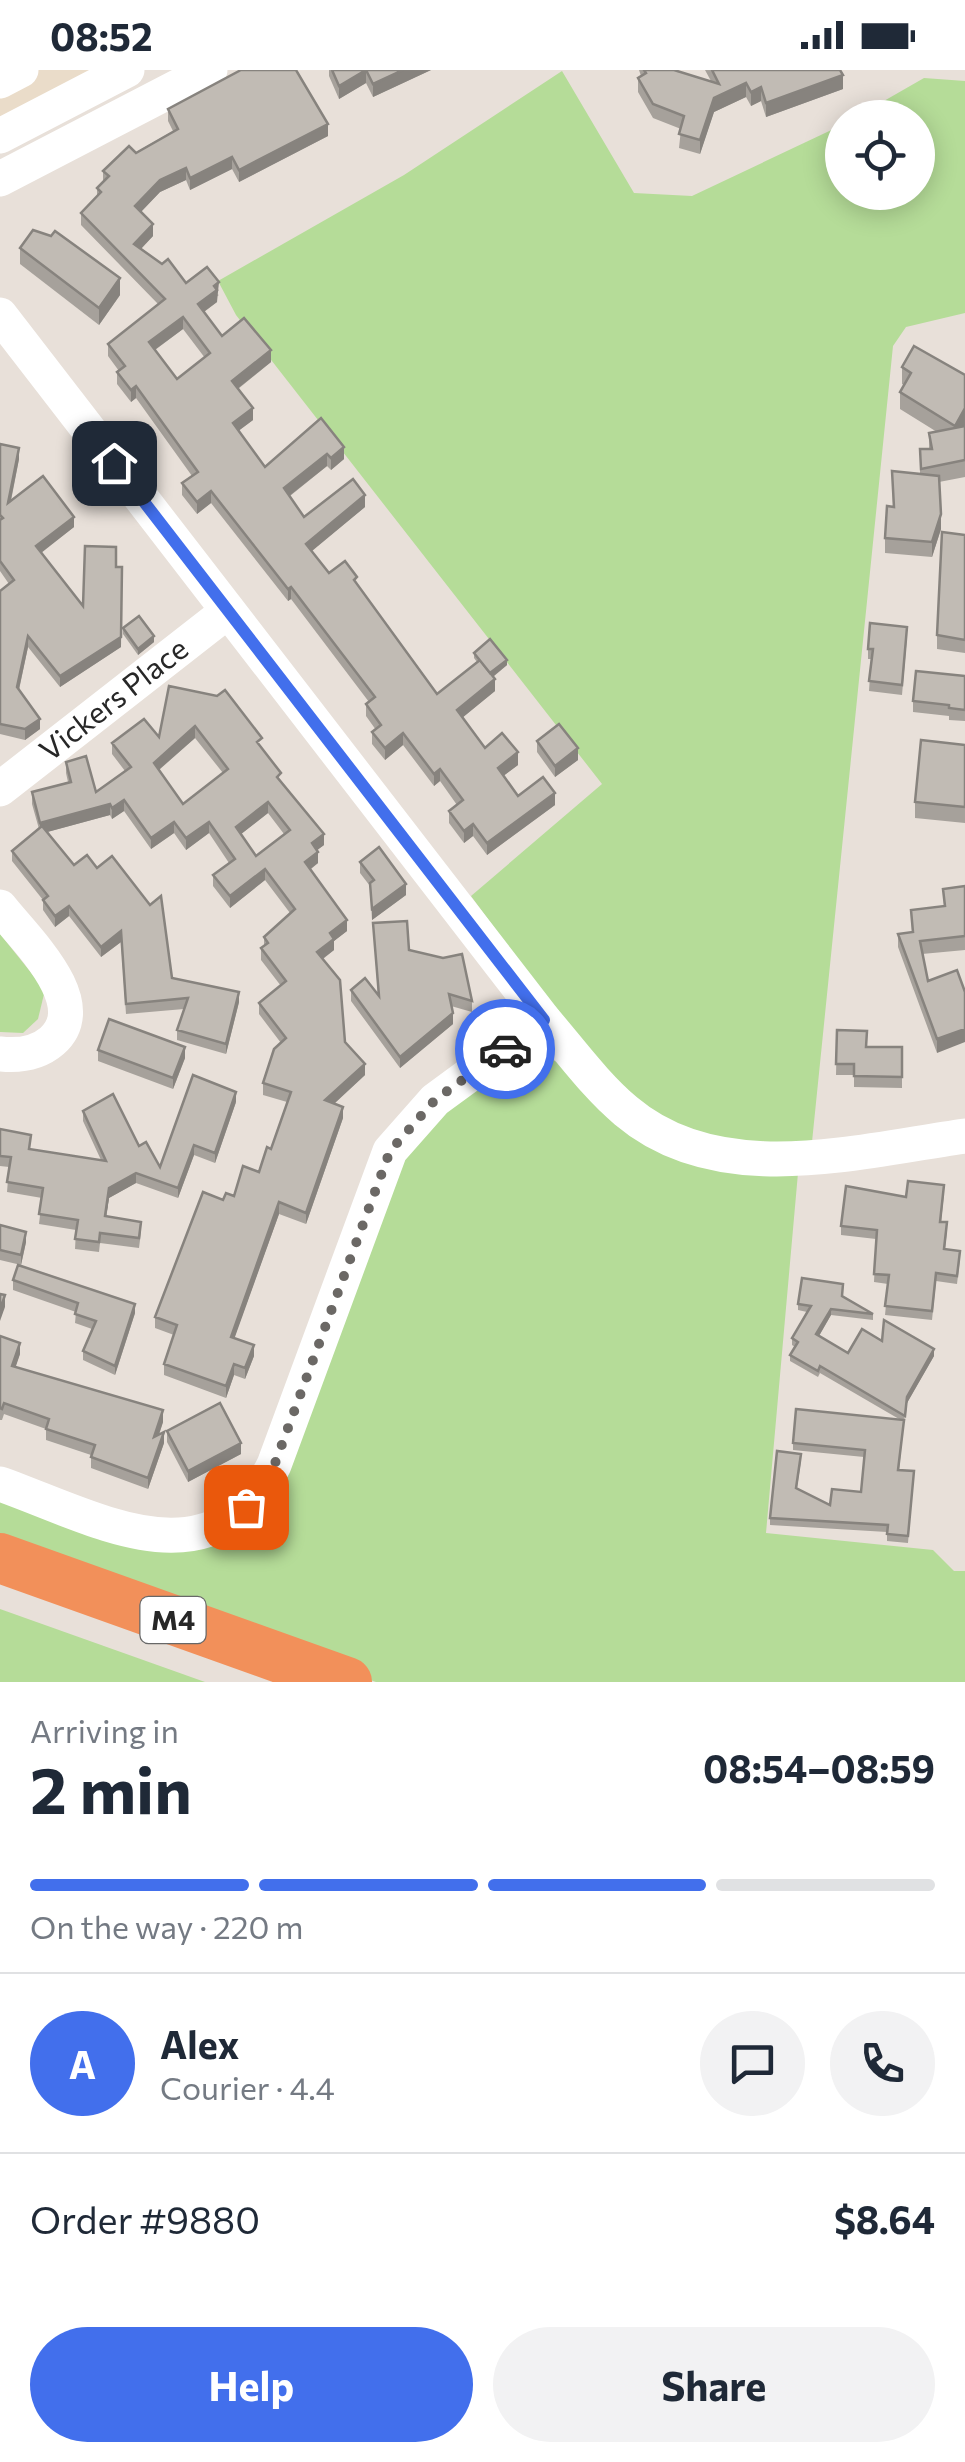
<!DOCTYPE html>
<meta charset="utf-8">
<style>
body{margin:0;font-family:Commissioner,sans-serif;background:#f2f2f3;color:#1f2937;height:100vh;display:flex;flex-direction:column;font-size:38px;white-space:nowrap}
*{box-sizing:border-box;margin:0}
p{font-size:32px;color:#747a83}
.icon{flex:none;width:55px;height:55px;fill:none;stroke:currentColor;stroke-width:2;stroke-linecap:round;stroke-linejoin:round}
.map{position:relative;height:1612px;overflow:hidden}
.panel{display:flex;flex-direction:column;background:#fff;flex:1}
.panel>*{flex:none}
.buttons{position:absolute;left:825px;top:30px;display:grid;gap:20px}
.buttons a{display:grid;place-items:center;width:110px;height:110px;border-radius:50%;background:#fff;box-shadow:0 5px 25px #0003;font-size:50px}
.pin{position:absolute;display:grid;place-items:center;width:85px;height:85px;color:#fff;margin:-42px;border-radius:20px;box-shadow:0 5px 15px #0006}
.courier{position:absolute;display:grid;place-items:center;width:100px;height:100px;margin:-50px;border:8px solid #426fec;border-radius:50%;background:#fff;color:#222;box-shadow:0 2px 12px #0007}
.headline em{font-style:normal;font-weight:700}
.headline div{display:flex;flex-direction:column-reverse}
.headline{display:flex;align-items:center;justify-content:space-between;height:170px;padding:0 30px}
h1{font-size:65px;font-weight:700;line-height:75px}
.bar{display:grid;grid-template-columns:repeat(4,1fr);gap:15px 10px;align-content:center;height:120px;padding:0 30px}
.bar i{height:12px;border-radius:8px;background:#e0e1e3}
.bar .selected{background:#426fec}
.bar p{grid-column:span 4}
.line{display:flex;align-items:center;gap:25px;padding:0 30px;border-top:2px solid #e0e1e3}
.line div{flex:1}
.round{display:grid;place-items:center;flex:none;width:105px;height:105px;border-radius:52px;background:#f2f2f3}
.action{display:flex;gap:20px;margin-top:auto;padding:20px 30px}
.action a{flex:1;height:115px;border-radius:60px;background:#426fec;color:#fff;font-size:40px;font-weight:700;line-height:115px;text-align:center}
.action a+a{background:#f2f2f3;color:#1f2937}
.status{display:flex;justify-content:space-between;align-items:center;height:70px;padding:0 50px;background:#fff;direction:ltr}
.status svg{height:28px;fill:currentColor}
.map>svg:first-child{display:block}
</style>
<div class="status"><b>08:52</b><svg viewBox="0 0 49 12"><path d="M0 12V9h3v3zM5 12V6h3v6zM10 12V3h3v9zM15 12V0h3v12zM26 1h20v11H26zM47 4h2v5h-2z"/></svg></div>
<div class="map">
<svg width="965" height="1612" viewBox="0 0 965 1612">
<rect width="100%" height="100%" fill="#e8e0d9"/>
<polygon fill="#eadcc9" points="0,0 98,0 0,53"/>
<g fill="#b5dc98">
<polygon points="562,1 634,123 692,126 842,55 842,122 918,122 918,48 856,47 924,8 965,11 965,243 906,257 893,276 812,1072 772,1078 705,1068 633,1031 531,908 471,826 602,714 236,245 218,211 404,105"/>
<polygon points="0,864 45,920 38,949 23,963 0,962"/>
<polygon points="534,981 561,994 600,1041 798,1103 766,1463 933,1480 954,1501 965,1501 965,1612 376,1612 0,1474 0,1425 198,1478 241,1461 251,1469 280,1415 409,1070 513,984"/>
<polygon points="0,1539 205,1612 0,1612"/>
</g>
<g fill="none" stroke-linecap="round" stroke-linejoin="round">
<g stroke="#fff" stroke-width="35">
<polyline points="0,11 21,0"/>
<polyline points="0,66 127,0"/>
<polyline points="0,109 210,0"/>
<path d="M0 245 544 950C570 980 595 1015 626 1041 719 1120 857 1081 965 1066"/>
<polyline points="0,719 228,541"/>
<path d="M0 837C24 868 95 933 52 971 37 984 19 986 0 984"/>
<path d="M0 1414C96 1448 213 1519 274 1395L390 1081 435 1030 544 950"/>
</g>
<polyline stroke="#f2905a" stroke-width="50" points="0,1488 347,1612"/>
</g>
<g fill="#a6a19b" fill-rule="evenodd">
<polygon points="329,0 431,0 373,27 366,13 339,29 329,6"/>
<polygon points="639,0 674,0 711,11 705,0 840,0 843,19 766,47 761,31 751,36 746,27 714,42 700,84 679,78 681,59 653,48 638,22 638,8 641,6"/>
<path d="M168 39 328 66 239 112 232 99 190 120 186 110 160 122 141 142 153 166 141 179 186 213 219 225 217 226V232L204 242 222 266 271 292 238 319 253 350 238 361 265 397 321 348 344 389 331 400 327 396 290 426 304 447 365 437 311 481 329 503 357 515 437 624 477 592 474 588V583L507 595 493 607 495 621 462 648 485 678 518 695 503 706 518 726 555 735 487 785 473 766 464 773 449 753V741L457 735 440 711 434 716 403 675 385 690 372 674V662L376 660 366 646V634L369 632 291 529 288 531 211 433 197 444 182 425V413L192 406 136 328 131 332 117 314V302L119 301 108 286V274L158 234 81 155V143L97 127V118L103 111V101L173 61 168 51ZM183 259 205 288 177 309 155 280Z"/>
<polygon points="20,178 120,225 99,255 20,194"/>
<polygon points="914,276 965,356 965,407 939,412 941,459 932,487 885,483 885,468 893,437 892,401 920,404 920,379 929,379 929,363 937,362 900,339 900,322 904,315 902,314 902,297"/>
<polygon points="0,374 19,389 11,431 74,457 41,482 83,536 116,497 121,577 60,617 28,577 19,620 40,659 25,670 0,664 0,521 9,514 0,501"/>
<polygon points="965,465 965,583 937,579 937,565"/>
<polygon points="123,558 154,572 138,585 123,564"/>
<polygon points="907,567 902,625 869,621 871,589 868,589 868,579"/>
<polygon points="965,606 965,651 949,650 949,646 913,642 913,631"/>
<path d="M169 616 262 679 281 712 324 775 317 780 318 793 311 799 347 861 334 871V880L323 889 345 972 365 1005 334 1034 343 1048 306 1154 279 1144 234 1268 254 1286 245 1309 234 1305 226 1328 164 1305V1294L174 1265 155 1258V1247L223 1130 234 1126 259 1102 271 1079 287 1032 263 1025V1013L281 973 259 944V933L281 916 261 890V878L264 876V867L290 843 265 810 230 838 213 816V805L229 793 209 763 186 780 174 763 151 779 124 741 112 749 110 745 47 762 74 795 172 908 239 932 226 984 177 970V960L184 939 126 944 121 872 101 887 69 846 55 857 43 840V830L12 791V781L39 759 32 734V722L68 712 66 703V692L96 722 125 701 112 684V673L159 667ZM195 668 223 703 183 734 159 700ZM268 743 284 764 256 786 241 764Z"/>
<polygon points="537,671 578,690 555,707 537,682"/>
<polygon points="965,675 965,753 915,748 915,732"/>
<polygon points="360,792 406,825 372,850 370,816 360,803"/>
<polygon points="965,816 965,880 922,884 928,911 957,900 937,983 898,877 898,864 912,862 911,840 944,836 943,819"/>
<polygon points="373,853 472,931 472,942 451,936 453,954 400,998 351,931 351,920 378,925"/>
<polygon points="837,960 867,977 902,977 902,1018 854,1017 854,1005 836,1005"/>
<polygon points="98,980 185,988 173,1019 98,991"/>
<polygon points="236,1032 215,1093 194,1085 178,1128 136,1113 109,1128 106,1147 141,1162 139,1178 100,1173 99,1182 75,1179 76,1160 39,1154 42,1128 7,1122 9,1097 0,1096 0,1059 31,1079 101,1090 83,1051 83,1041 139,1076 160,1097"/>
<polygon points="944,1124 941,1152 947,1161 945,1179 960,1189 957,1214 936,1211 932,1250 885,1245 888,1214 874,1212 876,1169 841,1165 841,1156 906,1127"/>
<polygon points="0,1155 26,1172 21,1195 0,1190"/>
<polygon points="13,1210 135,1243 115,1305 83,1290 83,1281 92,1259 75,1253 76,1242 13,1220"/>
<polygon points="843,1226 873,1244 873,1250 831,1245 819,1266 848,1283 882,1271 934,1286 907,1333 904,1352 899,1400 914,1401 908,1473 887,1471 887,1462 770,1455 770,1448 801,1391 797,1418 830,1435 861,1422 864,1387 793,1380 793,1373 899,1349 820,1303 818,1307 790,1291 790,1285 795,1277 792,1275 792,1268 807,1242 798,1240 798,1234"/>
<polygon points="0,1266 20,1284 15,1297 163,1352 159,1365 164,1373 148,1419 91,1398 91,1385 46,1370 46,1359 4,1344 2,1350 0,1350"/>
<polygon points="167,1361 241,1384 188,1412 167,1372"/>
</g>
<g fill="#87837e">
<polygon points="366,0 366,13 339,29 339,16"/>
<polygon points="403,0 431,0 373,27 373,14"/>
<polygon points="843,5 843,19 766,47 766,33"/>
<polygon points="746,13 746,27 714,42 700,84 700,70 714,28"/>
<polygon points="761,17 761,31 751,36 751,22"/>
<polygon points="328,54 328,66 239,112 239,100"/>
<polygon points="232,87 232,99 190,120 190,108"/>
<polygon points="186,98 186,110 160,122 135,148 135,136 160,110"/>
<polygon points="153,154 153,166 134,186 134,174"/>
<polygon points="120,208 120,225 99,255 99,238"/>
<polygon points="219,212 217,232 198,246 198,234"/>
<polygon points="183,247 183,259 149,284 149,272"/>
<polygon points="271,280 271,292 232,323 232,311"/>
<polygon points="136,316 136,328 131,332 131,320"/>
<polygon points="253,338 253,350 233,365 233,353"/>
<polygon points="965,338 965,355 955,372 955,356"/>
<polygon points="344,377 344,389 331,400 331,388"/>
<polygon points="19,378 19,389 8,444 8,433"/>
<polygon points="327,384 327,396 284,430 284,418"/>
<polygon points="211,421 211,433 197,444 197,432"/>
<polygon points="365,425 365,437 306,486 306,474"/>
<polygon points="941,444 941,459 932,487 932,472"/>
<polygon points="74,447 74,457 36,487 36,476"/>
<polygon points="122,497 121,577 60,617 60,606"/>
<polygon points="291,517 291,529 288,531 288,519"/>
<polygon points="28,566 28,577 17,628 17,617"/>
<polygon points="154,566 154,572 138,585 138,579"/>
<polygon points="507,590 507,595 490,609 490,603"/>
<polygon points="495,609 495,621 457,652 457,640"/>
<polygon points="40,649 40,659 25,670 25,659"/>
<polygon points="195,656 195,668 154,704 154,693"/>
<polygon points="403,663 403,675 385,690 385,678"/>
<polygon points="578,678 578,690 555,707 555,696"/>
<polygon points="518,682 518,695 498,710 498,698"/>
<polygon points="440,699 440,711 434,716 434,704"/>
<polygon points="555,723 555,735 487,785 487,773"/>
<polygon points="124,730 124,741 112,749 112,738"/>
<polygon points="268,732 268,743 236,768 236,757"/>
<polygon points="110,734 110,745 40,764 40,753"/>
<polygon points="174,752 174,763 151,779 151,768"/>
<polygon points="209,752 209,763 186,780 186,768"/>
<polygon points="473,754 473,766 464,773 464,761"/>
<polygon points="324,764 324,775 312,784 312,773"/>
<polygon points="318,782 318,793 305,803 305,792"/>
<polygon points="265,799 265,810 230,838 230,826"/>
<polygon points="406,814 406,825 372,850 372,839"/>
<polygon points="69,836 69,846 55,857 55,846"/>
<polygon points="347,850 347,861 334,871 334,880 317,893 317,882 330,863"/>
<polygon points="121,861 121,872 101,887 101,877"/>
<polygon points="239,922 239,932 226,984 226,974"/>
<polygon points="453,943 453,954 400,998 400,987"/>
<polygon points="965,959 965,972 937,983 937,969"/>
<polygon points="185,977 185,988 173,1019 173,1008"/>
<polygon points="365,994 365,1005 325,1042 325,1030"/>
<polygon points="236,1022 236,1032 215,1093 215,1083"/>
<polygon points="343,1037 343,1048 306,1154 306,1143"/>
<polygon points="194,1075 194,1085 178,1128 178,1118"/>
<polygon points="136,1103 136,1113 109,1128 105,1156 109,1118"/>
<polygon points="279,1132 279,1144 231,1278 231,1267"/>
<polygon points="26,1162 26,1172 21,1195 21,1185"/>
<polygon points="5,1225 5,1237 0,1251 0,1240"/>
<polygon points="135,1234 135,1243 115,1305 115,1296"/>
<polygon points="831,1239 831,1245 816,1271 816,1264"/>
<polygon points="20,1273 20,1284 12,1308 12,1296"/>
<polygon points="254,1275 254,1286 245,1309 245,1298"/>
<polygon points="934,1279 934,1286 907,1333 905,1353 907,1327"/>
<polygon points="234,1294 234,1305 226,1328 226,1316"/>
<polygon points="163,1340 163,1352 154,1379 154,1367"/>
<polygon points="164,1362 164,1373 148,1419 148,1408"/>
<polygon points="241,1373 241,1384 188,1412 188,1401"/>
</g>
<g fill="#c1bbb4" stroke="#87837e" stroke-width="2.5" fill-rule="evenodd">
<path d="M241 0H296L328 54 239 100 232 87 190 108 186 98 160 110 135 136 153 154 134 174 162 194 168 189 186 213 207 197 219 212 214 216 217 220 198 234 222 266 244 248 271 280 232 311 253 338 233 353 265 397 321 348 344 377 331 388 327 384 284 418 304 447 353 409 365 425 306 474 329 503 345 491 357 507 354 510 437 624 480 590 495 609 457 640 485 678 502 663 518 682 498 698 518 726 543 707 555 723 487 773 473 754 464 761 449 741 463 730 440 699 434 704 403 663 385 678 372 662 381 655 366 634 375 627 291 517 288 519 211 421 197 432 182 413 198 402 136 316 131 320 117 302 125 296 108 274 165 229 81 143 101 122 97 118 109 106 103 101 129 76 136 83 178 59 168 39ZM183 247 210 283 177 309 149 272Z"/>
<polygon points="332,0 403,0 373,14 366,0 339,16"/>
<polygon points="644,0 674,0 719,14 712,0 840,0 843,5 766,33 761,17 751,22 746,13 714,28 700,70 679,64 684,46 653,34 638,8 646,3"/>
<polygon points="33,160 51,166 55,161 120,208 99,238 20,178"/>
<polygon points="914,276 965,305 965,338 955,356 900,322 911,303 902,297"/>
<polygon points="965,356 965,390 921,399 920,379 932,379 929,363"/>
<polygon points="0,374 19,378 8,433 43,406 74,447 36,476 83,536 85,476 116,477 116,497 122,497 121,567 60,606 28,566 17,617 40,649 25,659 0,654 0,521 14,510 0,491 0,450 3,448 0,445"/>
<polygon points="892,401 939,406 941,444 932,472 885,468 887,436 894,437"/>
<polygon points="942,462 965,465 965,570 937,565"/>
<polygon points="139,546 154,566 138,579 123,558"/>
<polygon points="870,553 907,557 902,615 869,611 873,579 868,579"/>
<polygon points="490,569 507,590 490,603 474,583"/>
<polygon points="916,601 965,606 965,640 949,638 949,635 913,631"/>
<path d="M169 616 217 626 225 620 262 668 257 672 281 703 277 707 324 764 312 773 318 782 305 792 347 850 330 863 334 869 317 882 340 910 345 972 365 994 325 1030 343 1037 306 1143 279 1132 231 1267 254 1275 245 1298 234 1294 226 1316 164 1294 177 1255 155 1247 203 1122 223 1130 226 1123 234 1126 243 1096 259 1102 267 1077 271 1079 291 1022 263 1013 274 979 286 968 259 933 286 911 261 878 268 873 264 867 295 839 265 799 230 826 213 805 235 789 209 752 186 768 174 752 151 768 124 730 112 738 110 734 40 753 32 722 71 712 66 692 86 686 96 722 131 697 112 673 144 649 159 667ZM195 656 228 699 183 734 154 693ZM268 732 290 760 256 786 236 757Z"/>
<polygon points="559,654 578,678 555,696 537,671"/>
<polygon points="921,670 965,675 965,737 915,732"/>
<polygon points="42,756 74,795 87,785 97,798 112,786 150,835 161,826 172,908 239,922 226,974 177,960 188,928 126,934 121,861 101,877 69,836 55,846 43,830 48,826 12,781"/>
<polygon points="379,777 406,814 372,839 370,813 374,810 360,792"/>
<polygon points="965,816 965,866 920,871 928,911 957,900 965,922 965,959 937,969 898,864 913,862 911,840 945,836 943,819"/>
<polygon points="407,851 409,880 443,888 462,884 472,931 449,924 453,943 400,987 351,920 365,908 379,926 373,853"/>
<polygon points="109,949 185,977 173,1008 98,980"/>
<polygon points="837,960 867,961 866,977 902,977 902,1007 854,1006 854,994 836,994"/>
<polygon points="193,1005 236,1022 215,1083 194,1075 178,1118 136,1103 109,1118 105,1146 141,1152 139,1168 100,1163 99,1172 75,1169 78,1150 39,1144 43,1118 7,1112 11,1087 0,1086 0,1059 31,1065 29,1079 106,1091 83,1041 113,1024 139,1076 146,1072 160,1097"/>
<polygon points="908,1111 944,1115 940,1152 947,1152 944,1179 960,1181 957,1206 936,1203 932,1241 885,1236 889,1205 874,1204 877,1160 841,1156 846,1116 906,1127"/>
<polygon points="0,1155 26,1162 21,1185 0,1180"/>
<polygon points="18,1195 135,1234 115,1296 83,1281 96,1251 75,1244 78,1233 13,1210"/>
<polygon points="802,1208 843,1214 842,1226 873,1244 831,1239 816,1264 848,1283 862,1259 882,1271 884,1250 934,1279 907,1327 905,1346 820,1296 818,1301 790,1285 798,1272 792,1268 811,1236 798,1234"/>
<polygon points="0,1224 5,1225 0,1240"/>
<polygon points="0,1266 20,1273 12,1296 163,1340 154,1367 164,1362 148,1408 91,1387 95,1375 46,1359 49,1349 4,1333 2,1339 0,1338"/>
<polygon points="220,1333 241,1373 188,1401 167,1361"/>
<polygon points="796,1339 904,1350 898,1400 914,1401 908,1466 887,1464 888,1455 770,1448 777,1381 801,1384 796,1418 830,1435 832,1419 861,1422 865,1380 793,1373"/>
</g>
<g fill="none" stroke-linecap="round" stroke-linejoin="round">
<polyline stroke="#6b6865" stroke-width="10" stroke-dasharray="0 18" points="246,1437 274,1396 390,1081 435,1030 505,979"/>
<polyline stroke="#426fec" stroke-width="12" points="114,393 544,950 505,979"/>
</g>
<g text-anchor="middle" stroke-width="9" stroke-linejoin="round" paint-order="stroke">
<rect fill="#fff" stroke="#686868" stroke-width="2.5" x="140.5" y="1527" width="65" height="46" rx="8"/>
<g font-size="28" font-weight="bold" fill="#272727">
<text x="173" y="1560">M4</text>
</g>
<g font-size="30" fill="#272727" stroke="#fff">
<text transform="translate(114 630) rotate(-38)" y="10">Vickers Place</text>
</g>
</g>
</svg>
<div class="buttons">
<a><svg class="icon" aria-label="locate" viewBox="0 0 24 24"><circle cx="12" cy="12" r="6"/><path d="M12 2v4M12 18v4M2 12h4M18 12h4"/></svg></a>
</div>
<div class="pin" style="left:246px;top:1437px;background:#ea580c"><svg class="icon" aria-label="bag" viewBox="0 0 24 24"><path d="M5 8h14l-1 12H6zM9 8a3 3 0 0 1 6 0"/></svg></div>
<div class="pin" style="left:114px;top:393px;background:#1f2937"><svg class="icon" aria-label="home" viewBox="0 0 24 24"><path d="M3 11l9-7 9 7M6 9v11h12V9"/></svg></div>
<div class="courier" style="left:505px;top:979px"><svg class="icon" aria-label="car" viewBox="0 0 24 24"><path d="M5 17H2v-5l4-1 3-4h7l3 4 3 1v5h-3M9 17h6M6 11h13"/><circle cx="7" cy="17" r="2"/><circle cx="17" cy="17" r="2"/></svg></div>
</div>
<section class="panel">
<div class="headline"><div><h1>2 min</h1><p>Arriving in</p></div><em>08:54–08:59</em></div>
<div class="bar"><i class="selected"></i><i class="selected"></i><i class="selected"></i><i></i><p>On the way · 220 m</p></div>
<div class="line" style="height:180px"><b class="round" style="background:#426fec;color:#fff">A</b><div><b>Alex</b><p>Courier · 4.4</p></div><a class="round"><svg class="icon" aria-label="chat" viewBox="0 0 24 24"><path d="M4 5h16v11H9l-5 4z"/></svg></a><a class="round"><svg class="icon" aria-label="phone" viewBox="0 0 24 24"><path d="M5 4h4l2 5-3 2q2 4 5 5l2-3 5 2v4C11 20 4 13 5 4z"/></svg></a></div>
<div class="line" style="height:130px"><div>Order #9880</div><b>$8.64</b></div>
<div class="action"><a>Help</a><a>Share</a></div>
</section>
